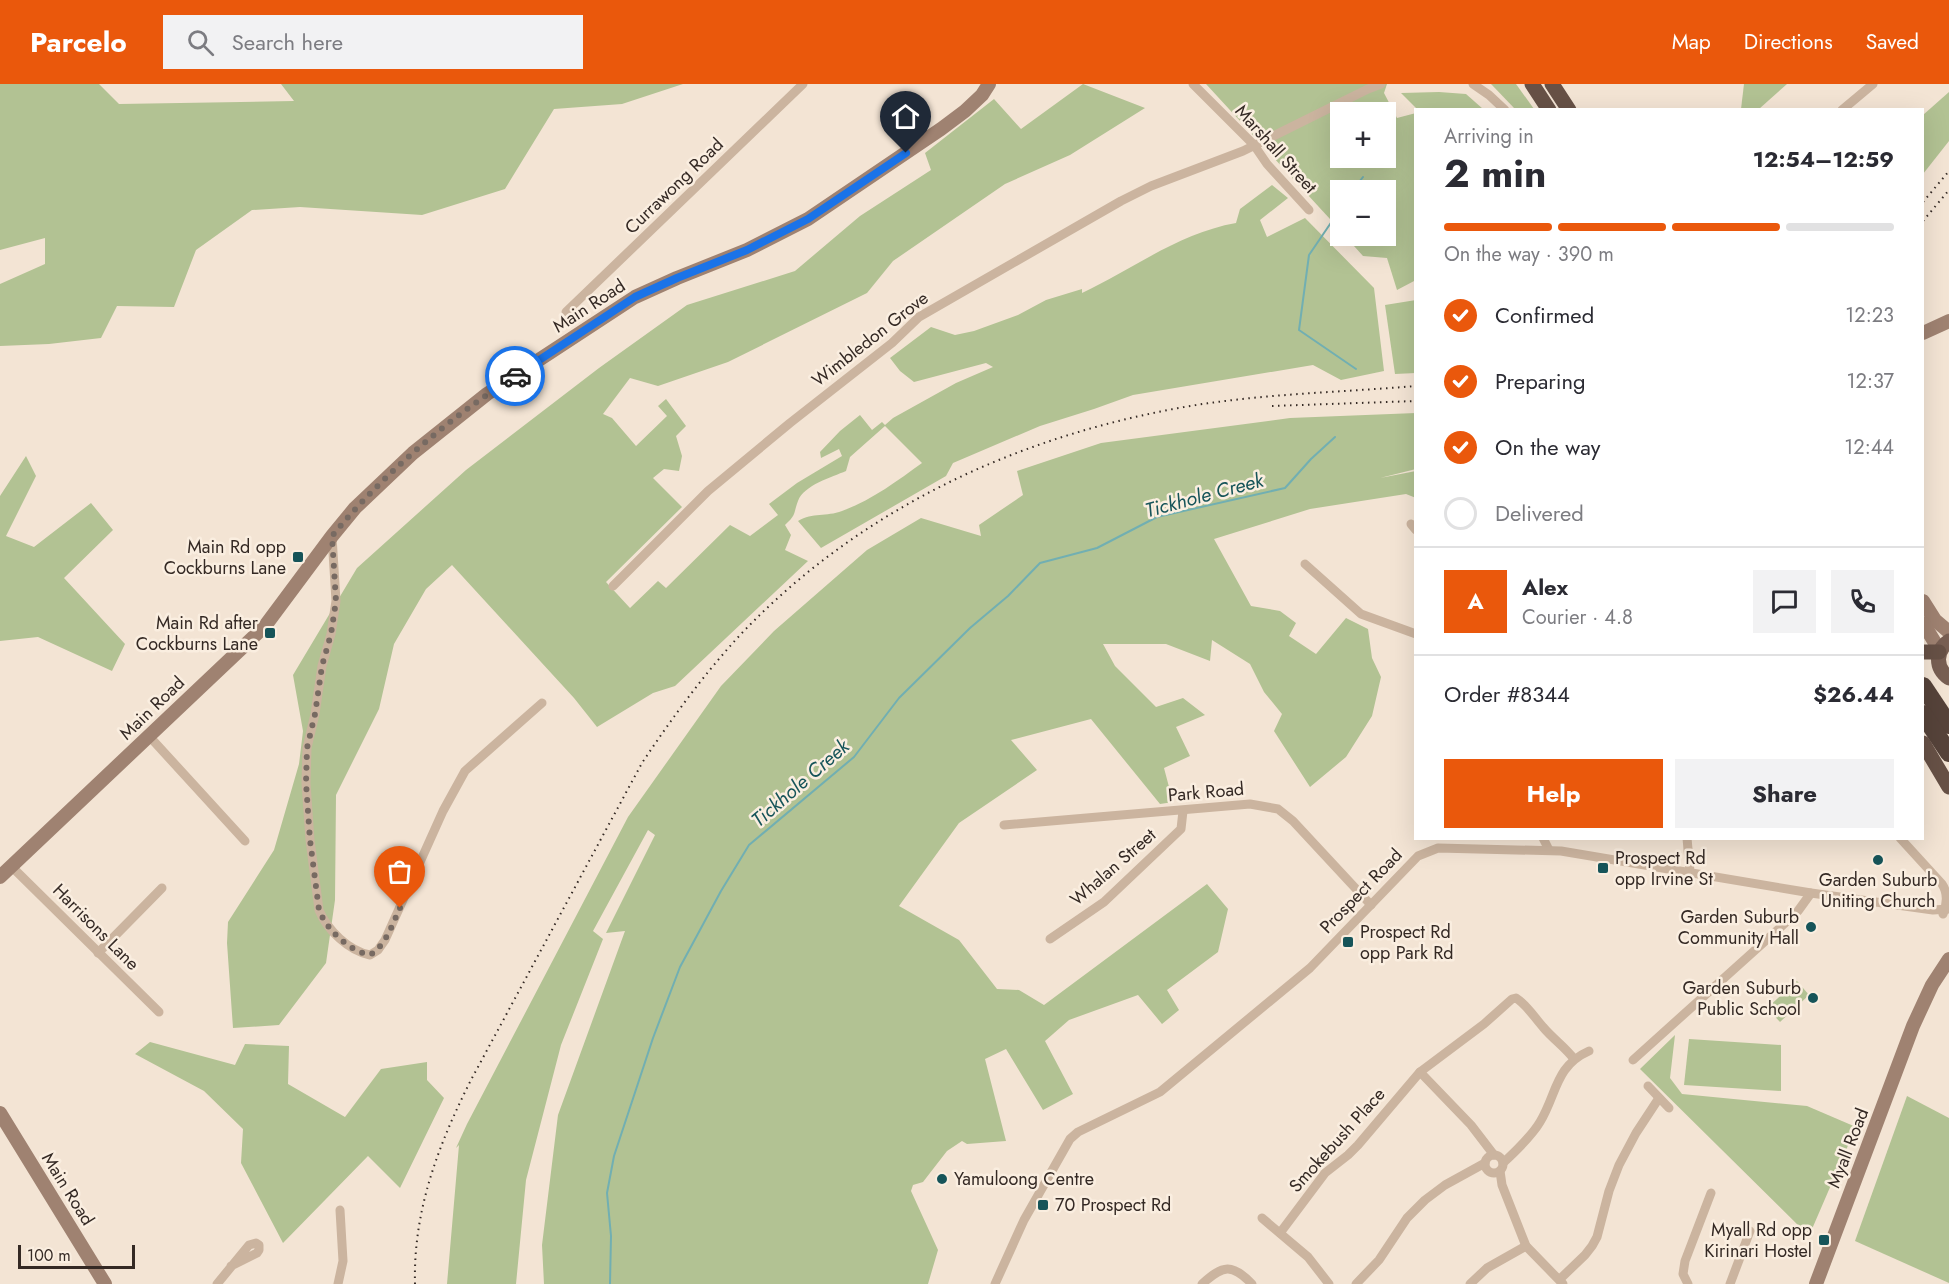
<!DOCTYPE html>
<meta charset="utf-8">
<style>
body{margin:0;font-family:Jost,sans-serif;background:#f2f2f3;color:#2b2b33;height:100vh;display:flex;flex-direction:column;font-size:22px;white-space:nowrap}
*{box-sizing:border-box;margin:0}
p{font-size:20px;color:#7c7c81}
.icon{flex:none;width:33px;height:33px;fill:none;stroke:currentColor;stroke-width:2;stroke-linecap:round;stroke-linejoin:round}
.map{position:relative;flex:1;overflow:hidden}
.panel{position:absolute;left:1414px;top:24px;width:510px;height:732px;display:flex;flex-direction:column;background:#fff;border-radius:0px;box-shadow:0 6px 24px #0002}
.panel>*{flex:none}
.fabs{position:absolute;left:1330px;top:18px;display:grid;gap:12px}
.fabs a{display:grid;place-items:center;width:66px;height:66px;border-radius:0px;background:#fff;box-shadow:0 6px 24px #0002;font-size:30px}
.scale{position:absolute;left:18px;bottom:15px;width:117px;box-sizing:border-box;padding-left:6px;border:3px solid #342924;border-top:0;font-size:16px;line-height:21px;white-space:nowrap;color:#342924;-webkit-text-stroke:4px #faeee0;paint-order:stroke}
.pin{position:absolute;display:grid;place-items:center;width:51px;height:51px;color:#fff;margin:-62px -26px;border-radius:50% 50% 50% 0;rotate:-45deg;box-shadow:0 0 6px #0007}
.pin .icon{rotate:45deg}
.courier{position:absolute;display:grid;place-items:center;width:60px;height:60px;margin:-30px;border:4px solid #1a73e8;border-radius:50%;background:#fff;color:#222;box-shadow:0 2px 8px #0007}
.summary em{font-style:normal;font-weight:700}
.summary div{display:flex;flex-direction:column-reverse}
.summary{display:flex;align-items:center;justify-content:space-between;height:102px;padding:0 30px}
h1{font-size:39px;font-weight:700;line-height:45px}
.bar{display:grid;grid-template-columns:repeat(4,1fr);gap:9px 6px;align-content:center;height:72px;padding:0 30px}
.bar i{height:8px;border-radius:4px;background:#e1e1e2}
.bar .on{background:#ea580c}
.bar p{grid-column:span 4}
.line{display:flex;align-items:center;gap:15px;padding:0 30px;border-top:2px solid #e1e1e2}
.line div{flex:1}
.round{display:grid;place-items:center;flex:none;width:63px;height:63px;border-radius:0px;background:#f2f2f3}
ol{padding:0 30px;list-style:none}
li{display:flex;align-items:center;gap:18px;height:66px}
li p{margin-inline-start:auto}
li .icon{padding:6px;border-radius:50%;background:#ea580c;color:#fff;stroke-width:4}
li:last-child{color:#7c7c81}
li i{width:33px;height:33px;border:3px solid #e1e1e2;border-radius:50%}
.action{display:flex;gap:12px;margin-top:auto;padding:12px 30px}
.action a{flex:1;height:69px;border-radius:0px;background:#ea580c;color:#fff;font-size:24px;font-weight:700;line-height:69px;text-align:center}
.action a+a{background:#f2f2f3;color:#2b2b33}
header{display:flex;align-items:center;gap:36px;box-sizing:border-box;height:84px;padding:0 30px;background:#ea580c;color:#fff}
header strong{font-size:28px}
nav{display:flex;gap:33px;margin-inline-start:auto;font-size:21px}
.search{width:420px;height:54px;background:#f2f2f3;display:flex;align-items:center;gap:15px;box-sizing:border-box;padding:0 21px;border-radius:0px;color:#7c7c81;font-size:22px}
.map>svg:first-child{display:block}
</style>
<header>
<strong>Parcelo</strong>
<div class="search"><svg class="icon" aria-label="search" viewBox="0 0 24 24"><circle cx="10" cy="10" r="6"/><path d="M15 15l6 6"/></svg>Search here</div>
<nav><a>Map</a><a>Directions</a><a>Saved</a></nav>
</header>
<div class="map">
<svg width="1949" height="1200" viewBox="0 0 1949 1200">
<rect width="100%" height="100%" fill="#f3e4d4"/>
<g fill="#b2c293" fill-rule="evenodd">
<polygon points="0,0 99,0 119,20 294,17 281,0 683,0 622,20 554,25 505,105 422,131 300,123 252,126 196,166 174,223 117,222 101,254 49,260 0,262 0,200 45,180 45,154 0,166"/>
<path d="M1083 0 1145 24 1070 71 1005 100 893 177 867 209 728 278 658 302 630 294 603 330 612 334 636 362 667 332 658 322 666 315 686 342 676 352 682 372 679 387 664 385 653 394 682 423 606 498 630 524 658 497 666 504 730 441 750 452 778 431 769 420 797 399 842 372 839 365 821 374 820 368 840 347 860 331 872 346 882 338 885 341 893 334 956 299 993 283 986 279 914 298 900 287 890 274 931 243 955 251 974 247 1018 231 1046 216 1082 205V209C1133 185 1179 149 1236 139L1240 125 1272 101 1288 114 1260 136 1267 153 1305 134 1374 204 1384 287 1341 296 1313 281 1133 311 1094 325 1040 342 953 379 946 392 821 464 798 437C813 428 826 433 842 427 872 416 897 397 922 379L885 342 850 373 846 387C832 393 804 401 798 417 793 430 797 430 785 441L791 451 785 466 808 477 675 602 653 609 597 643 574 614 452 481 426 505 394 560 379 625 336 711 335 816 326 879 279 941 233 944 227 859 228 838 274 766 299 680 303 647 293 591 357 484 466 386 599 284 687 221 795 187 860 132 931 86 925 69 994 15 1021 45Z"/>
<path d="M1206 0H1387L1384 9 1397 34 1416 29V196L1397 206 1387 174 1363 172 1345 152H1386V106H1341V147ZM1341 28H1386V74H1341Z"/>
<polygon points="1491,0 1516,0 1534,25 1515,25"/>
<polygon points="1744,0 1787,0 1759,25 1741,25"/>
<polygon points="1439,8 1466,10 1483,25 1417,25 1401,9"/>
<polygon points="1949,8 1949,57 1923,90 1923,31"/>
<polygon points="1416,216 1416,289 1395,290 1385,221"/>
<polygon points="1416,329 1416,385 1380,394 1416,387 1416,414 1406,410 1310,425 1214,455 1251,522 1280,527 1296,539 1289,552 1316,570 1346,534 1368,545 1372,574 1381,593 1372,632 1346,673 1310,703 1274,647 1282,630 1264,608 1250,580 1212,556 1210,577 1166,560 1103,560 1115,582 1156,623 1183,614 1205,631 1176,643 1190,672 1164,684 1173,718 1160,720 1091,635 1011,656 1037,686 959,739 899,822 959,856 997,905 1019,906 1044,921 1207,800 1228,825 1218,868 1167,906 1179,926 1162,940 1138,911 1069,936 1045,957 1073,1010 1043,1026 1006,965 985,975 1006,1057 967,1060 962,1057 947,1067 923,1098 913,1101 911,1107 938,1166 928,1200 544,1200 542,1161 558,1031 625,847 606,849 655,751 648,746 593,847 603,855 561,961 526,1096 516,1200 447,1200 459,1061 456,1064 467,1040 628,733 721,602 774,547 867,466 921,434 981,452 979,441 1023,411 1017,387 1101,359 1290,334"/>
<polygon points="26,372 36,392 6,452 34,463 91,419 113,446 64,494 125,560 112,587 38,553 0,557 0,412"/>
<polygon points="1797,897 1809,911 1780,938 1767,924"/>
<polygon points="1675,951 1670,994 1682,1010 1807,1022 1856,1043 1809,1152 1640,985"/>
<polygon points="1689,955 1781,961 1781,1007 1684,1001"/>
<polygon points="150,958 235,981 245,960 289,962 288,1000 345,1033 381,985 427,978 427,996 444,1014 400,1104 368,1072 283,1159 241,1079 243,1045 204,1007 135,970"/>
<polygon points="1907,1012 1949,1034 1949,1199 1855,1157"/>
</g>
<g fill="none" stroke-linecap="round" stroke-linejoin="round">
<g stroke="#71afb2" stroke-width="2">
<polyline points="1353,106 1363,93"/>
<polyline points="1341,124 1309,171 1299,246 1356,285"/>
<polyline points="610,1200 611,1152 607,1109 614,1072 653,954 680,883 721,807 749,761 854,673 899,614 970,544 1008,512 1040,479 1097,464 1157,433 1285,404 1311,375 1335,353"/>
</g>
<g stroke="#cbb49f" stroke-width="9">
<polyline points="1193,0 1254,61 1267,80 1309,126"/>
<polyline points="1473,0 1489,11 1505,26"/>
<polyline points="1842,26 1873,0"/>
<polyline points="566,228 803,0"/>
<polyline points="1411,440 1416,446"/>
<path d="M332 452 336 517 331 550 322 582 315 630 307 664 306 699 310 756 319 826C327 846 349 867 370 871L378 866 385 856 443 727 465 687 542 619"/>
<polyline points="1305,480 1361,530 1416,550"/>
<polyline points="613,502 708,407 790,339 892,259 919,233 1121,117 1151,102 1243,67 1368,5 1381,0"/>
<polyline points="149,652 245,757"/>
<polyline points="1004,741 1250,720 1278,725 1293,737 1371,821"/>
<polyline points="1543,754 1549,766"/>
<polyline points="1687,754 1690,788"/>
<path d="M1900 754 1942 800C1948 809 1947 820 1943 830"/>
<polyline points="11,782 159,928"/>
<polyline points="1050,855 1104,818 1181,745 1183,727"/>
<polyline points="98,869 162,804"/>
<polyline points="1633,976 1783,841 1798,827 1811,809"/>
<polyline points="1420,988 1471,1041 1494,1071"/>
<polyline points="1648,1002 1669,1024"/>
<circle cx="1494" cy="1080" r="9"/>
<path d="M1503 1079C1516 1067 1531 1053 1540 1038 1557 1010 1555 982 1589 967"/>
<polyline points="1500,1087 1502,1101 1526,1162 1563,1200"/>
<polyline points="1262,1134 1308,1173 1329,1200"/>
<path d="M1280 1149 1325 1089 1348 1071 1358 1061 1420 988 1484 940 1512 915 1516 914C1527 921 1534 933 1543 943 1553 955 1565 963 1574 975"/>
<polyline points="1560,1195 1585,1171 1592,1162 1597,1153 1609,1107 1619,1081 1636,1049 1659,1014"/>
<polyline points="217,1200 249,1161 256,1159 259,1161 259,1166 257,1169 231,1182"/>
<polyline points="338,1200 343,1177 340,1126"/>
<polyline points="995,1200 1024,1136 1070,1055 1078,1048 1160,1008 1310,884 1418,772 1438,764 1561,767 1811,809 1933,826 1949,825"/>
<path d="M1202 1200C1223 1181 1232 1179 1252 1200"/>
<polyline points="1356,1200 1379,1176 1407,1134 1425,1116 1445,1101 1485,1079"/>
<polyline points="1470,1200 1487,1184 1526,1162"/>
<polyline points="1688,1200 1683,1190 1685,1177 1711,1109"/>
<polyline points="1730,1200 1750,1147"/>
</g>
<g stroke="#9f8271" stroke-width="14">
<polyline points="1923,249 1949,237"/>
<polyline points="1923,517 1935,536 1949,548"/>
<polyline points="1923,539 1940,567"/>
<polyline points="0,793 265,542 332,452 355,424 413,369 487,310 635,213 677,194 747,166 808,135 941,45 965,27 982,11 989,0"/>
<polyline points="0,1029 105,1200"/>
<polyline points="1816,1200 1913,942 1932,901 1949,875"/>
</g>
<path stroke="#785f53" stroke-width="15" d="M1949 557C1935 567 1935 584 1949 594"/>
<g stroke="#675146" stroke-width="15">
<polyline points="1532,0 1549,26"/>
<polyline points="1552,0 1569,26"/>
<polyline points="1923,568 1939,568"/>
<polyline points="1923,659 1949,703"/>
</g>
<g stroke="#56433a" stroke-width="18">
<polyline points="1923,602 1949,641"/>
<polyline points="1923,630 1949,669"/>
</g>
<g stroke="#342924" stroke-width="2" stroke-dasharray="1.5 4.5" stroke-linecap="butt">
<polyline points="1923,118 1949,87"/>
<polyline points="1923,137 1949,106"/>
<polyline points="1272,322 1416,317"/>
<path d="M415 1200C413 1126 439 1059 472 994L642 679C672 634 704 590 741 550 855 430 1003 359 1163 327 1246 310 1332 309 1416 302"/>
</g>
</g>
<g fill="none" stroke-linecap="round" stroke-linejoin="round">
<path stroke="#776a62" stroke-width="6" stroke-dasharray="0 10.8" d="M400 824C392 841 386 861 370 871 349 867 327 846 319 826L310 756 306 699 307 664 315 630 322 582 331 550 336 517 332 452C383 390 448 335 515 292"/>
<polyline stroke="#1a73e8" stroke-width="8" points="515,292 635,213 677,194 747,166 808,135 906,69"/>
</g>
<g fill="#165459" stroke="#faeee0" stroke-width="2">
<rect x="292" y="467" width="12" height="12" rx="3"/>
<rect x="264" y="543" width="12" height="12" rx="3"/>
<circle cx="1878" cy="776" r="6"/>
<rect x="1597" y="778" width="12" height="12" rx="3"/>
<circle cx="1811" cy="843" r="6"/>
<rect x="1342" y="852" width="12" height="12" rx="3"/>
<circle cx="1813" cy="914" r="6"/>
<circle cx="942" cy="1095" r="6"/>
<rect x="1037" y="1115" width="12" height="12" rx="3"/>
<rect x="1818" y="1150" width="12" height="12" rx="3"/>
</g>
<g text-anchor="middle" stroke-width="5" stroke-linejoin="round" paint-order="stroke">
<g font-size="18" fill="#342924" stroke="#faeee0">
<text transform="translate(1276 65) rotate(48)" y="6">Marshall Street</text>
<text transform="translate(674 102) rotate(-44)" y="6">Currawong Road</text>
<text transform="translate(589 222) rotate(-33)" y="6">Main Road</text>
<text transform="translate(870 255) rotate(-38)" y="6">Wimbledon Grove</text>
<text transform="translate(152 624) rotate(-44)" y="6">Main Road</text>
<text transform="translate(1206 708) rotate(-5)" y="6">Park Road</text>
<text transform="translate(1113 783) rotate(-41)" y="6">Whalan Street</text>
<text transform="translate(1361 807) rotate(-46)" y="6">Prospect Road</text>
<text transform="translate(96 843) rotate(45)" y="6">Harrisons Lane</text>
<text transform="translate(1337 1056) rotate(-48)" y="6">Smokebush Place</text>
<text transform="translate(1848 1064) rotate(-69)" y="6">Myall Road</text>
<text transform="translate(68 1105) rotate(58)" y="6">Main Road</text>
</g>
<g font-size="18" fill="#342924" stroke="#faeee0" text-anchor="end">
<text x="286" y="469">Main Rd opp<tspan x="286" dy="21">Cockburns Lane</tspan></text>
<text x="258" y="545">Main Rd after<tspan x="258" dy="21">Cockburns Lane</tspan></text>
<text x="1615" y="780" text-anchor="start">Prospect Rd<tspan x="1615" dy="21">opp Irvine St</tspan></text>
<text x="1878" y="802" text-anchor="middle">Garden Suburb<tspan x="1878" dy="21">Uniting Church</tspan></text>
<text x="1799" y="839">Garden Suburb<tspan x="1799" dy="21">Community Hall</tspan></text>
<text x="1360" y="854" text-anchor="start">Prospect Rd<tspan x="1360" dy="21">opp Park Rd</tspan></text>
<text x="1801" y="910">Garden Suburb<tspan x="1801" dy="21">Public School</tspan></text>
<text x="954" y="1101" text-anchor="start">Yamuloong Centre</text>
<text x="1055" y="1127" text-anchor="start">70 Prospect Rd</text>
<text x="1812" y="1152">Myall Rd opp<tspan x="1812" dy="21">Kirinari Hostel</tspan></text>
</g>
<g font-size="20" font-style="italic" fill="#165459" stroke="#faeee0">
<text transform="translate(1204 411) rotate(-15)" y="7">Tickhole Creek</text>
<text transform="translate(800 699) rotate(-41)" y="7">Tickhole Creek</text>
</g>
</g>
</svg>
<div class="fabs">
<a>+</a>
<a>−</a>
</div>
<div class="scale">100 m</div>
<div class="pin" style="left:400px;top:824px;background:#ea580c"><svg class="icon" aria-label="bag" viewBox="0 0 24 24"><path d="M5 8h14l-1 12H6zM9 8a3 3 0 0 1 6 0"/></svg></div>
<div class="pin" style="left:906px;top:69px;background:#1f2937"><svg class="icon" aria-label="home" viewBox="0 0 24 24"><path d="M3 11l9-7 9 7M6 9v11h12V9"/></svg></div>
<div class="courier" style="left:515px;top:292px"><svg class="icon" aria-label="car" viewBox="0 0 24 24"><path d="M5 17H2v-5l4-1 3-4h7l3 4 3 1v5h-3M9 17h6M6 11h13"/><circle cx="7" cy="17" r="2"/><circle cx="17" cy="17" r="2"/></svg></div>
<section class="panel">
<div class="summary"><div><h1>2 min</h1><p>Arriving in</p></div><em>12:54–12:59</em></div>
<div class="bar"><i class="on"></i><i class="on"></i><i class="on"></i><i></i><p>On the way · 390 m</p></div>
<ol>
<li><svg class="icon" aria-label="check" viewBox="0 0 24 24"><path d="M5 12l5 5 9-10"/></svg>Confirmed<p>12:23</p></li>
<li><svg class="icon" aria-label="check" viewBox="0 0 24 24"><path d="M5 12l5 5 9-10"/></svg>Preparing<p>12:37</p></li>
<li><svg class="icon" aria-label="check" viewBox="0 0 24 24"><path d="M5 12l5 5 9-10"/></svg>On the way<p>12:44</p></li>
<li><i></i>Delivered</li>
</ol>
<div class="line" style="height:108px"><b class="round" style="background:#ea580c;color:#fff">A</b><div><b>Alex</b><p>Courier · 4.8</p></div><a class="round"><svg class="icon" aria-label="chat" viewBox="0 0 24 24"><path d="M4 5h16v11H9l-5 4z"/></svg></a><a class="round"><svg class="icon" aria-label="phone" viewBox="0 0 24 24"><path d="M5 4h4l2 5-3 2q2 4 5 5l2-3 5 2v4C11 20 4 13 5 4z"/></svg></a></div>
<div class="line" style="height:78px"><div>Order #8344</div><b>$26.44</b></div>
<div class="action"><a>Help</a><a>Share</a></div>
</section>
</div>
